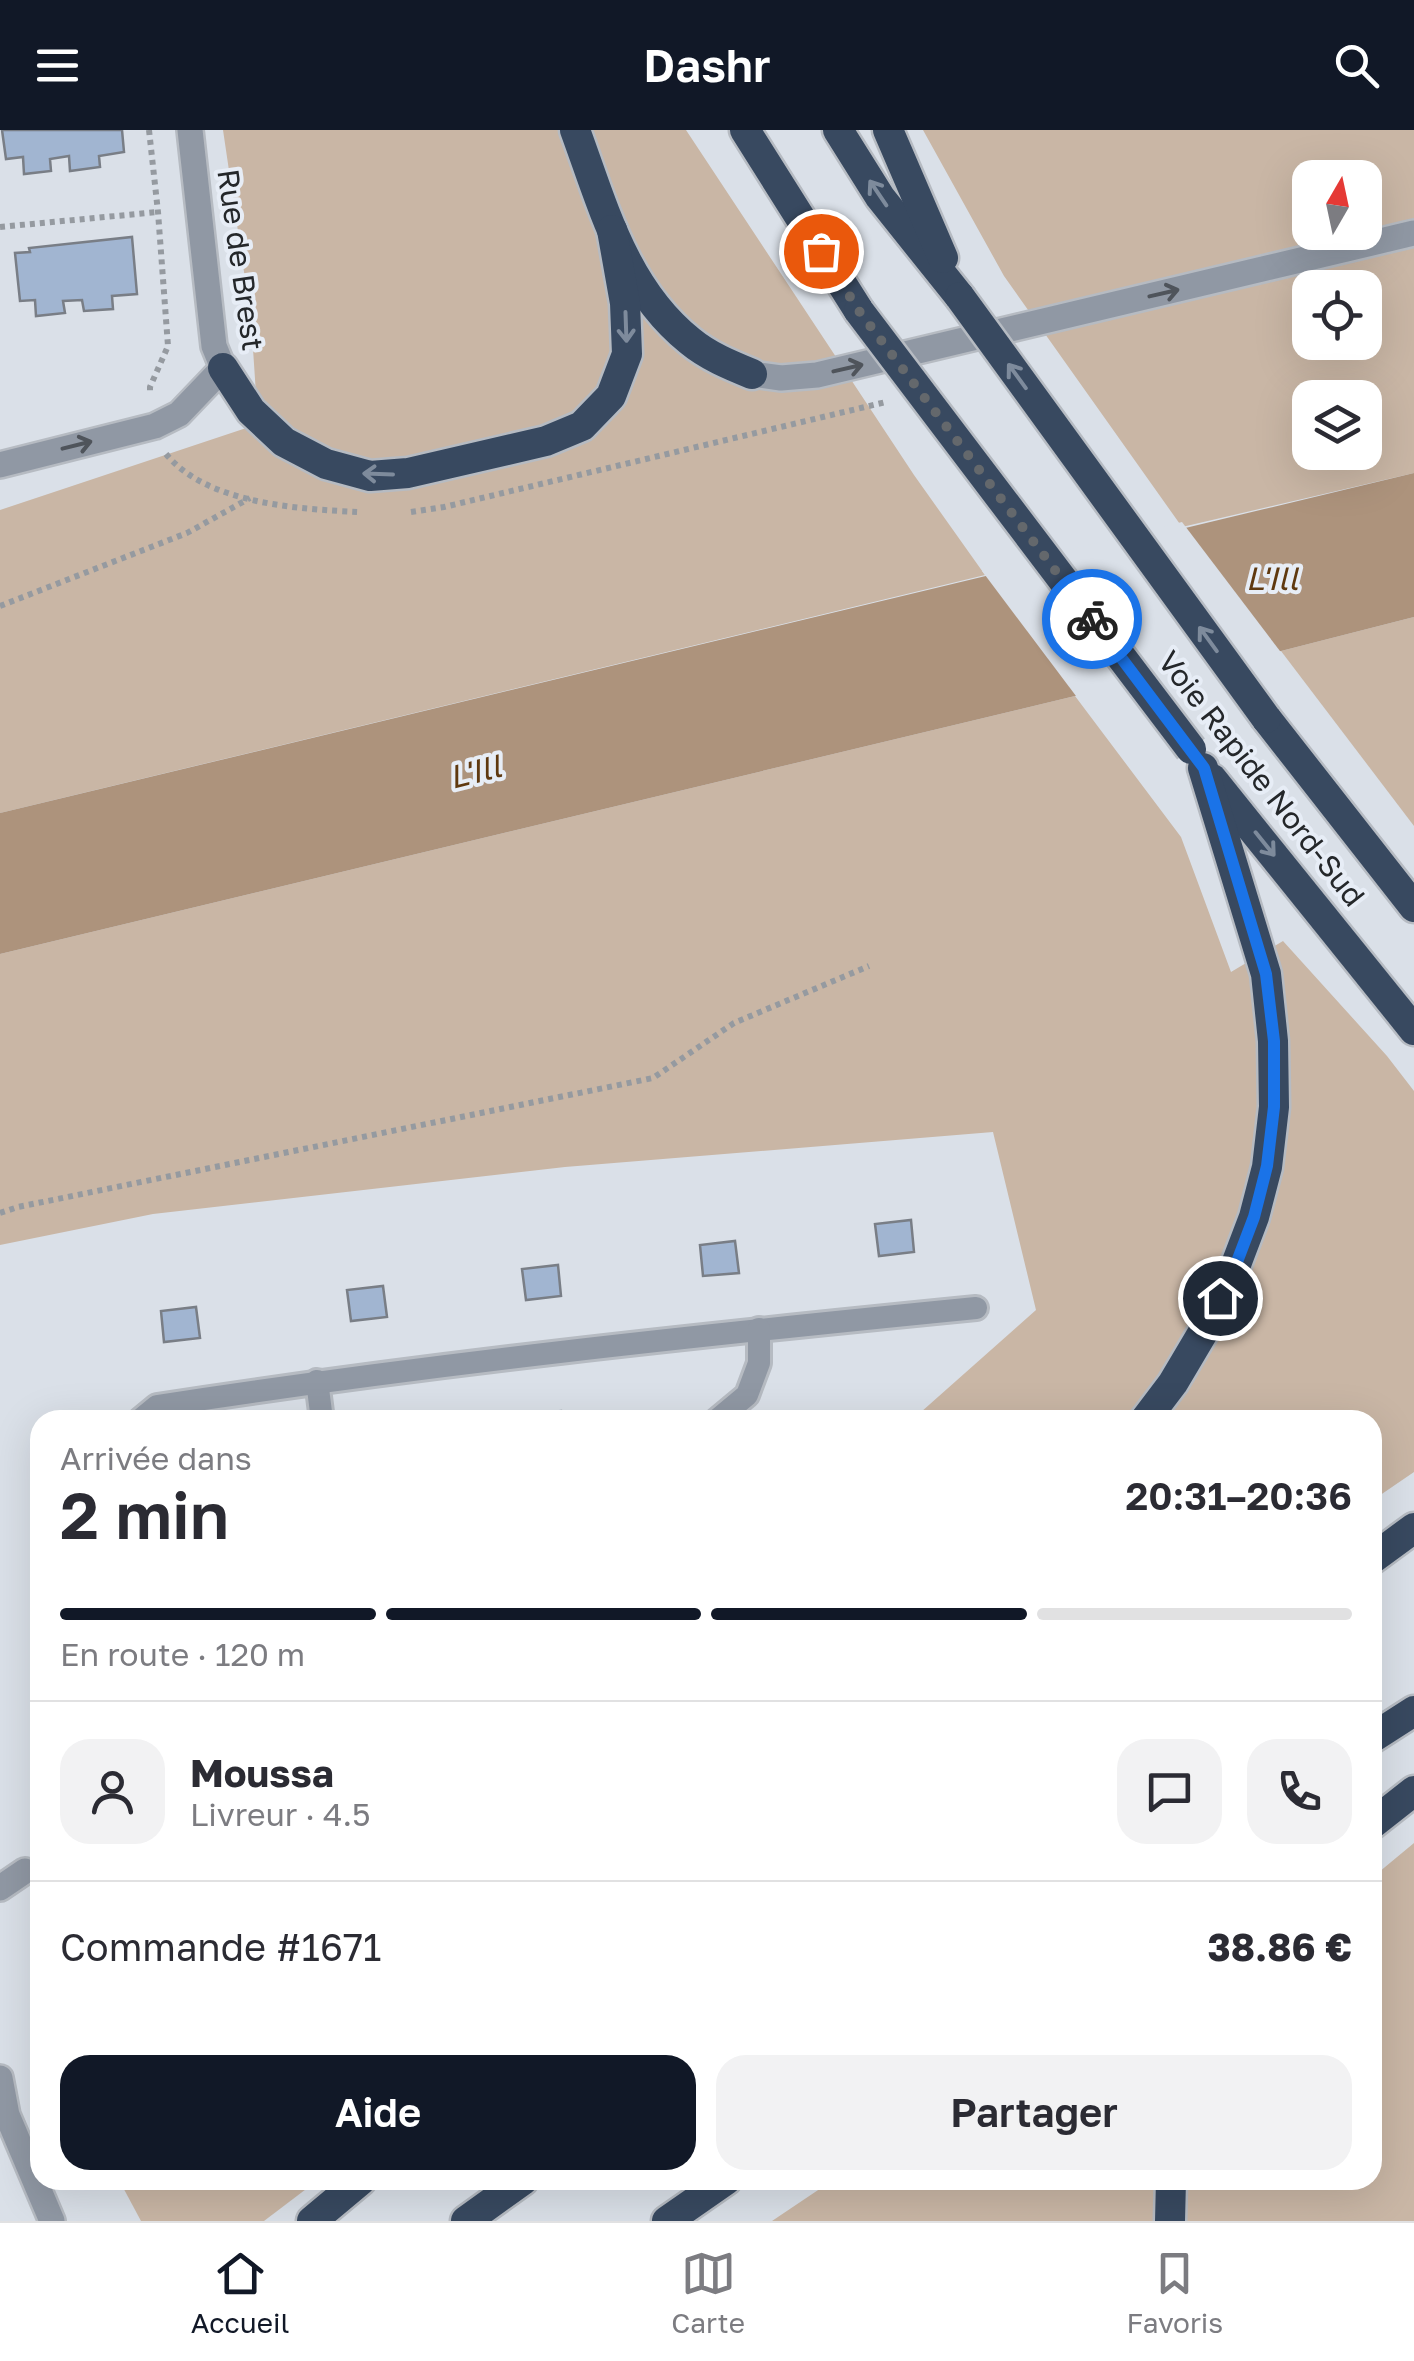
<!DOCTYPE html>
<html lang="fr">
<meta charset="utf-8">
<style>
body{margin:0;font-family:"Golos Text",sans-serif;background:#f2f2f3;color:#2b2b33;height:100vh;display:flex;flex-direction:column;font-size:38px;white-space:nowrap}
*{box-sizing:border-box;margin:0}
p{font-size:32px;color:#7c7c81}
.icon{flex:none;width:55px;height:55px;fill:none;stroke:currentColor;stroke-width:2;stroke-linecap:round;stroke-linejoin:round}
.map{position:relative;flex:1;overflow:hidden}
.panel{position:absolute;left:30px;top:1280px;width:1352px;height:780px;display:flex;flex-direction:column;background:#fff;border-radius:30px;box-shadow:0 10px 40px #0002}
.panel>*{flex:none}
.needle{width:65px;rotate:9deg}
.controls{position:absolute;left:1292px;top:30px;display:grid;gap:20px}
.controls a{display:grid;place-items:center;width:90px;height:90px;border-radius:20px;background:#fff;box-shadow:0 10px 40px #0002;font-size:50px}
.pin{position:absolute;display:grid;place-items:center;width:85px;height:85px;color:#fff;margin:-42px;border:5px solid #fff;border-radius:50%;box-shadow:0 2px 10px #0007}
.courier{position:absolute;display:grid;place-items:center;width:100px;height:100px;margin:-50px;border:8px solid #1a73e8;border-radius:50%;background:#fff;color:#222;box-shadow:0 2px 12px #0007}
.head em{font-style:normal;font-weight:600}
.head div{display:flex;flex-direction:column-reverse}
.head{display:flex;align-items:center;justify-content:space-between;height:170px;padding:0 30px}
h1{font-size:65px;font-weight:600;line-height:75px}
.bar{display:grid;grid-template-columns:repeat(4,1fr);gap:15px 10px;align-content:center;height:120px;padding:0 30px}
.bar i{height:12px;border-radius:8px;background:#e1e1e2}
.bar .on{background:#111827}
.bar p{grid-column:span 4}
.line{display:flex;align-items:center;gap:25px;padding:0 30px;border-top:2px solid #e1e1e2}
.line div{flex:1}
.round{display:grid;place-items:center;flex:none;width:105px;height:105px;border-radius:30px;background:#f2f2f3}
.action{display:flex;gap:20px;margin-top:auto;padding:20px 30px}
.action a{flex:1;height:115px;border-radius:30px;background:#111827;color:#fff;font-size:40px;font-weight:600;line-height:115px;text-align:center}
.action a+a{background:#f2f2f3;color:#2b2b33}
header{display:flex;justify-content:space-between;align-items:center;height:130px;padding:0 30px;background:#111827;color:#fff;font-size:45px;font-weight:600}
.dock{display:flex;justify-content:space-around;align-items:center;height:140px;border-top:2px solid #e1e1e2;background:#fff;font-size:28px;color:#7c7c81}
.dock a{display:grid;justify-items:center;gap:5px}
.dock .on{color:#111827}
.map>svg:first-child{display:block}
</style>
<header><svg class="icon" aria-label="menu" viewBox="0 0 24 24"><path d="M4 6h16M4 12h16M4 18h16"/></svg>Dashr<svg class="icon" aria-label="search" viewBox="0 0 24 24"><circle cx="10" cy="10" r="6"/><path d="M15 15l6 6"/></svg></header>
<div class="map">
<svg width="1414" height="2091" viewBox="0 0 1414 2091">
<rect width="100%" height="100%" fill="#dae0e8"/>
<g fill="#c9b6a5" fill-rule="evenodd">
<polygon points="223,0 686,0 914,345 985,445 0,683 0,380 258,294 251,189"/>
<path d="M923 0H1414V343L1182 397 1004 146ZM1310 48H1365V102H1310ZM1310 158H1365V212H1310ZM1310 268H1365V322H1310Z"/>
<polygon points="1414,487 1414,696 1281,521"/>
<polygon points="1075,566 1181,707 1231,842 1283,811 1387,926 1414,961 1414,1342 1373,1370 1372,1290 912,1290 1036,1180 993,1002 565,1037 153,1084 0,1115 0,824"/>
<polygon points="1414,1713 1414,2091 772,2091 833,2050 1372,2050 1373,1747"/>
<polygon points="119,2050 318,2050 264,2091 141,2091"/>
</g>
<polygon fill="#ad937c" points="1414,343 1414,487 1281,521 1075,566 0,824 0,683"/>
<polygon fill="#dae0e8" points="1182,392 1283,525 1079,570 982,441"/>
<g fill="#a1b5d1" stroke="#797e86" stroke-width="2.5">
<polygon points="2,0 122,0 124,22 99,26 100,37 70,41 69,26 50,29 51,41 24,44 23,27 6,29"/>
<polygon points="132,107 137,164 112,166 113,179 84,181 82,170 63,171 65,183 36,186 35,170 20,171 15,123 30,122 29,118"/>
<polygon points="911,1090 914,1122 879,1126 875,1094"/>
<polygon points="735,1111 739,1143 703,1146 700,1115"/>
<polygon points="558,1135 561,1166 526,1170 522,1139"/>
<polygon points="383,1156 387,1187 351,1191 347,1160"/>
<polygon points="196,1177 200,1208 164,1212 161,1181"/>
<polygon points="561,1281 562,1290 526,1290 526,1284"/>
</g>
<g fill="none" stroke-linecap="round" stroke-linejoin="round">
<g stroke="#b6bbc2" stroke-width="28">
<g id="lane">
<polyline points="317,1251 322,1290"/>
<path d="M140 1290 157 1276C429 1234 702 1205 976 1178"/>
<polyline points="717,1290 747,1265 759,1233 759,1199"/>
</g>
</g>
<g stroke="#b6bbc2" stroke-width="30">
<g id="street">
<polyline points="752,244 781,248 817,245 1414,103"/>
<polyline points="0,335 155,296 179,284 223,238 214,216 190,0"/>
<polyline points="0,1758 25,1741"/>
<polyline points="0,1948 7,1985 52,2091"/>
</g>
</g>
<g stroke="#b6bbc2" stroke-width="35">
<g id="highway">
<path d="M575 0C603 76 624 158 690 211 708 226 730 235 752 244"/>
<polyline points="745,0 859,181"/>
<polyline points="838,0 880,67 960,167"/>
<polyline points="888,0 943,128"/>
<polyline points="223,238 251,281 284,312 326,334 370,346 408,343 546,311 582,296 611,266 627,224 625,173 612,100"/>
<polyline points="1266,588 1414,777"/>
<polyline points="1212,649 1414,900"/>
<polyline points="1145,1290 1173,1253 1205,1199 1235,1137 1254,1087 1267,1037 1274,977 1273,911 1266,844 1203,638"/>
<polyline points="1372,1429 1414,1398"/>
<polyline points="1372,1608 1414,1581"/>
<polyline points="1372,1694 1414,1661"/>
<polyline points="312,2091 361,2050"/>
<polyline points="466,2091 523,2050"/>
<polyline points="667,2091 726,2050"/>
<polyline points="1170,2091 1171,2050"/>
</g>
</g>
<g stroke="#959aa0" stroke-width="6" stroke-dasharray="5 5" stroke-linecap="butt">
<polyline points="149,0 158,82 168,216 150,257 150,264"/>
<polyline points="0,97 158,82"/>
<path d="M166 324C207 374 298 379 359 382"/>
<polyline points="411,382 444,377 886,272"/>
<polyline points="0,476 187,403 250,368"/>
<polyline points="0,1083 18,1077 653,948 734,893 869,836"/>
</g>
<use href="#lane" stroke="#9098a4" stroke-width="22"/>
<use href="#street" stroke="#9098a4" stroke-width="25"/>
<use href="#highway" stroke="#384960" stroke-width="30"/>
<g stroke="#b6bbc2" stroke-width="35" stroke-linecap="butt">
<g id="highway-bridge">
<polyline points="960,167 1266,588"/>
<polyline points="859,181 1191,619"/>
</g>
</g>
<use href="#highway-bridge" stroke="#384960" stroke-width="30"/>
</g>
<defs><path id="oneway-shaft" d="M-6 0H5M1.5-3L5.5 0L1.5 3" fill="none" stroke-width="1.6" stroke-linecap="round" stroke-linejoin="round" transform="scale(2.5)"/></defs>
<g stroke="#7e8b9c">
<use href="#oneway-shaft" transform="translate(878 63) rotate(-124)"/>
<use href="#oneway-shaft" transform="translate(626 197) rotate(88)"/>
<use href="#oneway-shaft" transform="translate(1017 246) rotate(-126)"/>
<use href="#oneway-shaft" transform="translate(378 344) rotate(-178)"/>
<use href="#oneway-shaft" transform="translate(1208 509) rotate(-126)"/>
<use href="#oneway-shaft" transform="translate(1265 714) rotate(51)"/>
</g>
<g stroke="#4f545b">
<use href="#oneway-shaft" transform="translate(1164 163) rotate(-13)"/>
<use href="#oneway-shaft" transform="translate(848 238) rotate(-13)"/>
<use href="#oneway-shaft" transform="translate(77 315) rotate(-14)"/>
</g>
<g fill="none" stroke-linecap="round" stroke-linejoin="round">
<polyline stroke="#64686c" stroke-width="10" stroke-dasharray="0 18" points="821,121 859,181 1092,489"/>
<polyline stroke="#1a73e8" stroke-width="12" points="1092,489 1204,638 1266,844 1274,911 1274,977 1267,1036 1254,1087 1235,1137 1220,1168"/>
</g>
<g text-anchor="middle" stroke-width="8" stroke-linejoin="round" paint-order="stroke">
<g font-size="30" fill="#24272a" stroke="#e7edf6">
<text transform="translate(240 130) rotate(82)" y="10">Rue de Brest</text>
<text transform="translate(1261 649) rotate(52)" y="10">Voie Rapide Nord-Sud</text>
</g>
<g font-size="32" font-style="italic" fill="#5f3910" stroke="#e7edf6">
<text x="1272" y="460">L'Ill</text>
<text transform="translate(475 642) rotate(-14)" y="11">L'Ill</text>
</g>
</g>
</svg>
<div class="controls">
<a><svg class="needle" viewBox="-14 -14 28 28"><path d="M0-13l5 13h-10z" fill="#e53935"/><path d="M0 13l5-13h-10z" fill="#7c7c81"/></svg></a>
<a><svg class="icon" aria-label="locate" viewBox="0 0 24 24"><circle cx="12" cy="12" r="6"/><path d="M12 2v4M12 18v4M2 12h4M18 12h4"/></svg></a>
<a><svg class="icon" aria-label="layers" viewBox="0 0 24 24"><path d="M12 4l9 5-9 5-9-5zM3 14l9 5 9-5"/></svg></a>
</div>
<div class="pin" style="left:821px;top:121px;background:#ea580c"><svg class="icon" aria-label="bag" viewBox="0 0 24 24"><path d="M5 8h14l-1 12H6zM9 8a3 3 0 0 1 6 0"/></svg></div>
<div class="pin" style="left:1220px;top:1168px;background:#1f2937"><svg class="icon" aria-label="home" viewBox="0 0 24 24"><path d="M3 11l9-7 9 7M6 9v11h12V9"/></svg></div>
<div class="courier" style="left:1092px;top:489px"><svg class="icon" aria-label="bike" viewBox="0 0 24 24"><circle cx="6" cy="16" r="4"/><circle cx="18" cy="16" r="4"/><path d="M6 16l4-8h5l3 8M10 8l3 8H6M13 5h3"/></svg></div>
<section class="panel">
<div class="head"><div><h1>2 min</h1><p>Arrivée dans</p></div><em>20:31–20:36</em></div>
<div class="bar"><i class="on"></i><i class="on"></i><i class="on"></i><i></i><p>En route · 120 m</p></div>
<div class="line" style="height:180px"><a class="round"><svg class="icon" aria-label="person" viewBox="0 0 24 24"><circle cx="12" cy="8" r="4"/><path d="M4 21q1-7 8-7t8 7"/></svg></a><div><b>Moussa</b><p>Livreur · 4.5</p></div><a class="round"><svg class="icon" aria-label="chat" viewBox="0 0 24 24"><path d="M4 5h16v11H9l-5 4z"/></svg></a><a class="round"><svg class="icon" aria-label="phone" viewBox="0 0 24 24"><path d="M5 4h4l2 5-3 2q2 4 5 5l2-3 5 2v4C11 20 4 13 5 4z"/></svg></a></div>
<div class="line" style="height:130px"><div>Commande #1671</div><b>38.86 €</b></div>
<div class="action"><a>Aide</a><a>Partager</a></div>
</section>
</div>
<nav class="dock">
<a class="on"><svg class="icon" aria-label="home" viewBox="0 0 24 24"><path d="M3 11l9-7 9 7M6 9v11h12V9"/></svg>Accueil</a>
<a><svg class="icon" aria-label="map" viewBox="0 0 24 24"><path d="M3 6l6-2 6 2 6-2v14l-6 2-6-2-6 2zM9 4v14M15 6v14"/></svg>Carte</a>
<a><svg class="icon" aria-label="saved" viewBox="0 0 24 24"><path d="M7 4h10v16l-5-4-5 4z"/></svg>Favoris</a>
</nav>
